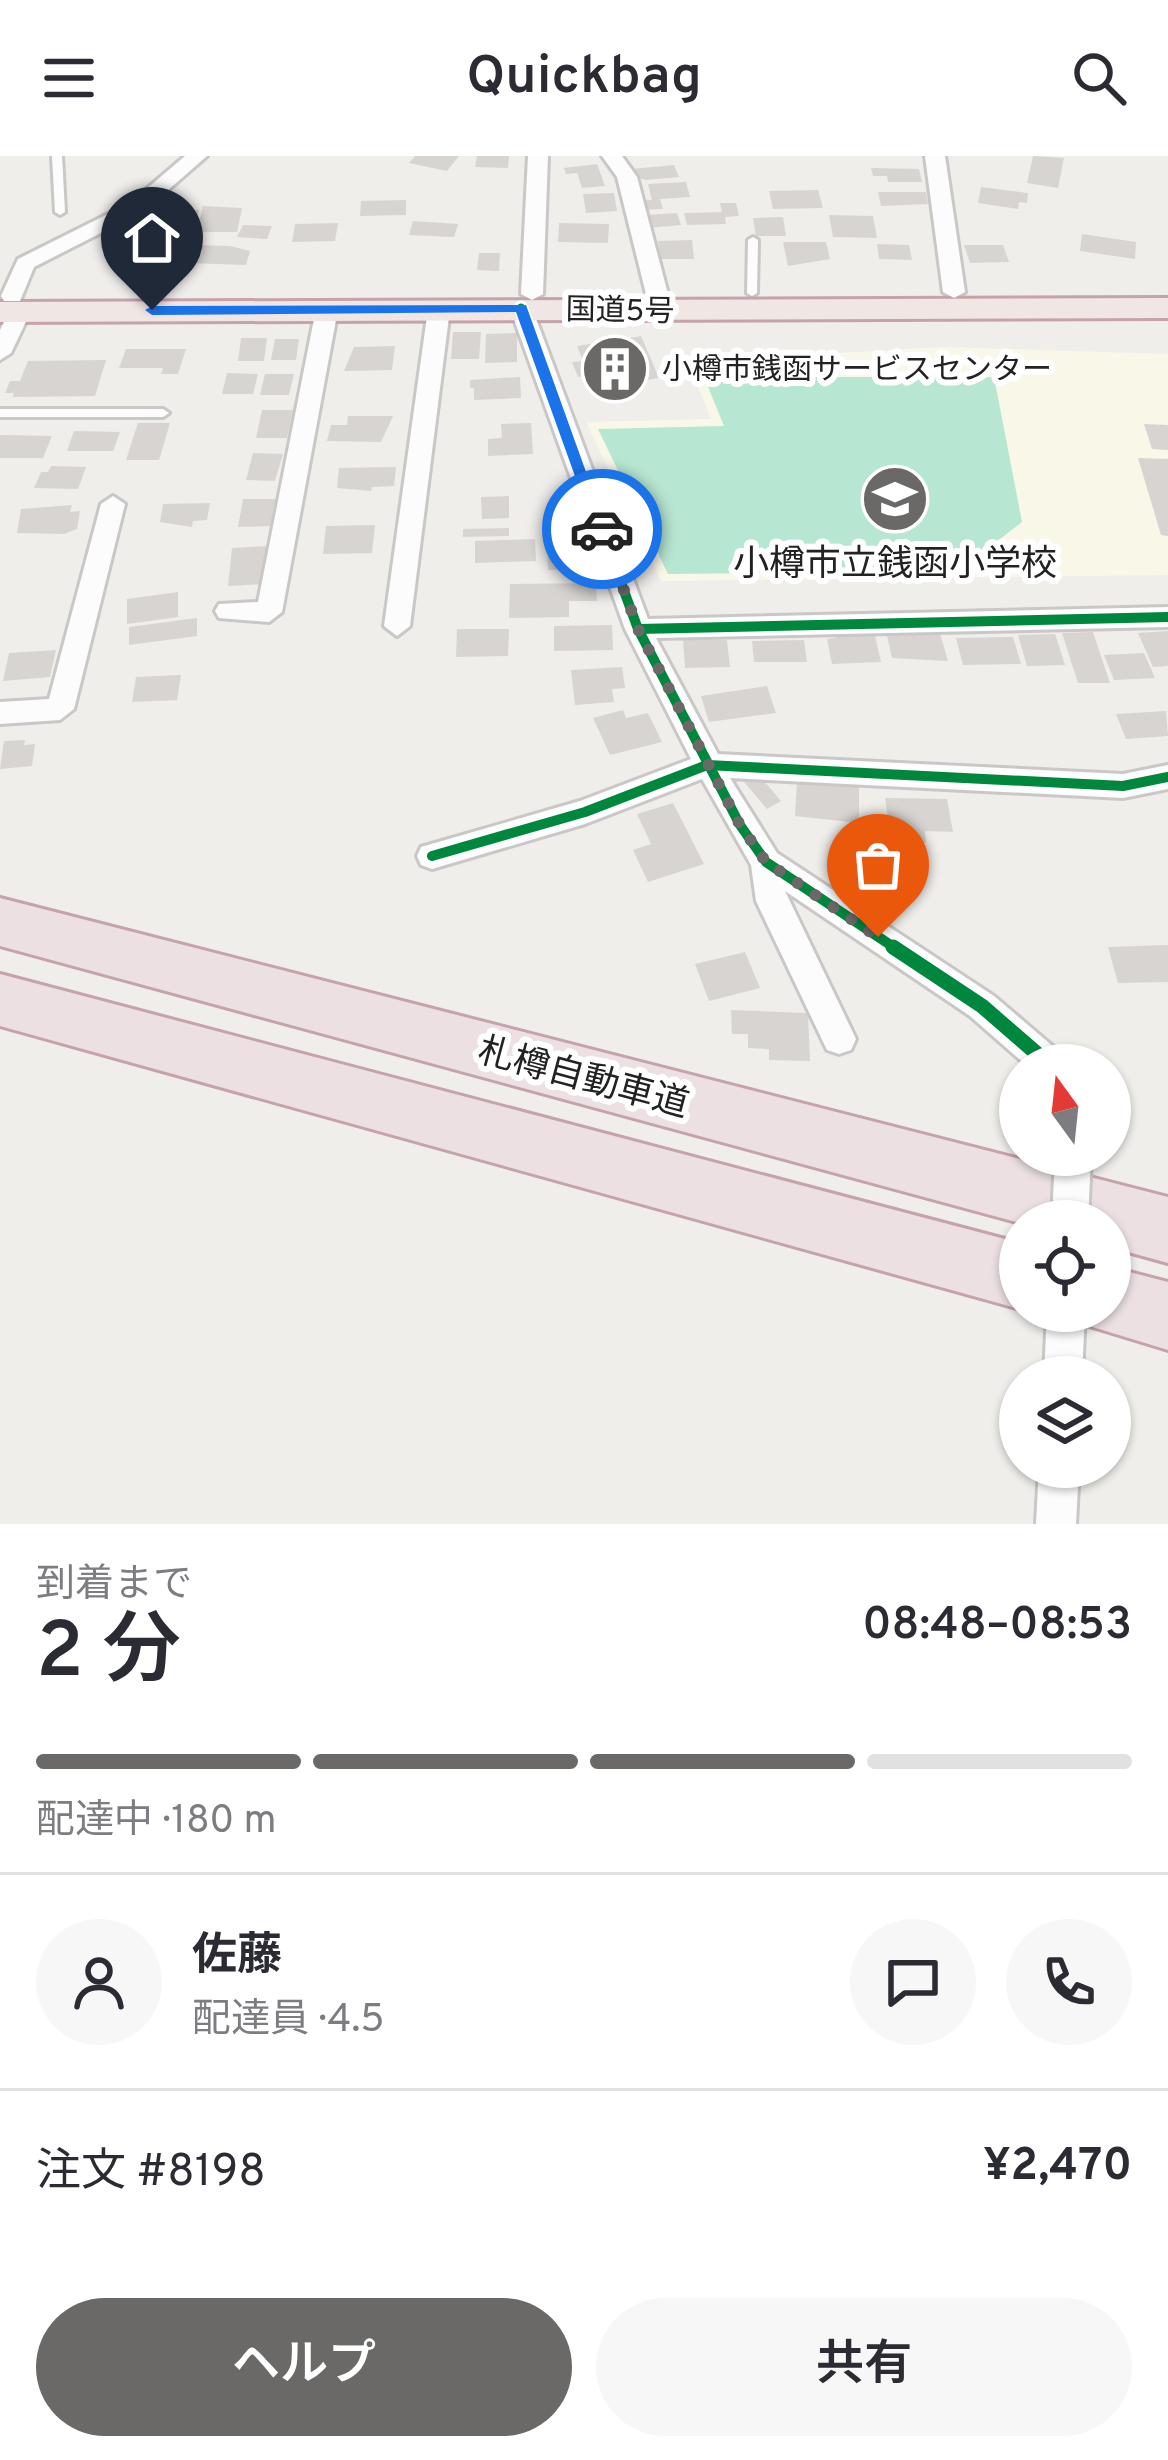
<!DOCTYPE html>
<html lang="ja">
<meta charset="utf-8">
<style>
body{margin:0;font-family:Overpass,"Noto Sans JP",sans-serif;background:#f7f7f7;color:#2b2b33;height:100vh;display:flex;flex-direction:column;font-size:45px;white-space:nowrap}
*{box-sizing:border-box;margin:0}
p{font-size:39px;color:#7c7c81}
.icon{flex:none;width:66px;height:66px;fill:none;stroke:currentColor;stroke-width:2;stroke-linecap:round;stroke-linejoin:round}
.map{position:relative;height:1368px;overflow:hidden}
.sheet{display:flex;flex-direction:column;background:#fff;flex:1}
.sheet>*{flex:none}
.needle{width:78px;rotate:345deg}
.controls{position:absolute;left:999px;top:888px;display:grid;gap:24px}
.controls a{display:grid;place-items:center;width:132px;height:132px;border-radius:50%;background:#fff;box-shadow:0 3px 9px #0004;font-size:60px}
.pin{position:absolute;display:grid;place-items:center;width:102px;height:102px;color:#fff;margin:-123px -51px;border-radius:50% 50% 50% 0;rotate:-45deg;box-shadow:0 0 12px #0007}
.pin .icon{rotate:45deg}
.courier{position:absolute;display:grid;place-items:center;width:120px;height:120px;margin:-60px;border:9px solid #1a73e8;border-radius:50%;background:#fff;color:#222;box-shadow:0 3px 15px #0007}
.overview em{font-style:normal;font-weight:600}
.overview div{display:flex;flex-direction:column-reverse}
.overview{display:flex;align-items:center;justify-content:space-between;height:204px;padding:0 36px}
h1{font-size:78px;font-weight:600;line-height:90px}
.bar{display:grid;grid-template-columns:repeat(4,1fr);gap:18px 12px;align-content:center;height:144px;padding:0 36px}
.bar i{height:15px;border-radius:9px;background:#e1e1e2}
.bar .current{background:#6a6968}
.bar p{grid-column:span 4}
.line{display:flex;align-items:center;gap:30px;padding:0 36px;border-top:3px solid #e1e1e2}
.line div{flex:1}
.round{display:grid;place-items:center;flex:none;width:126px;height:126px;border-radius:63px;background:#f7f7f7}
.button{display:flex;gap:24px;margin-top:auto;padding:24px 36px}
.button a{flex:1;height:138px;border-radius:72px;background:#6a6968;color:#fff;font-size:48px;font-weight:600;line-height:138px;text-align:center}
.button a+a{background:#f7f7f7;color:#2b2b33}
header{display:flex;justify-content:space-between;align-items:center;height:156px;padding:0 36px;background:#fff;font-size:54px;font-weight:600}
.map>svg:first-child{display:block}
</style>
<header><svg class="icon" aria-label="menu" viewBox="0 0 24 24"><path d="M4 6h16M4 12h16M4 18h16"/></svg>Quickbag<svg class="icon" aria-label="search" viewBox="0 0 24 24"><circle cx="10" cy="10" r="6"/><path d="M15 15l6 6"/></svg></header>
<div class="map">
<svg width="1168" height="1368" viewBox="0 0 1168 1368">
<rect width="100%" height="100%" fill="#f0eeeb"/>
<polygon fill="#f8f7e8" points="941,191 1168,198 1168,419 661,425 586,266 711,263 688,206"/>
<polygon fill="#b7e6d2" points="704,221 994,221 1022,366 959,415 668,418 598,273 724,270"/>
<g fill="#d7d4d2">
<polygon points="415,0 459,0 447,15 409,7"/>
<polygon points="477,0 509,0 508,12 475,11"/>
<polygon points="1033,0 1064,2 1058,32 1027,27"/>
<polygon points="597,8 605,30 582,32 577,17 566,18 564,12"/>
<polygon points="674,9 679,21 646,24 634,21 631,13"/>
<polygon points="871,12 919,13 922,26 888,26 887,20 873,20"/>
<polygon points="686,26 690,41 660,43 663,53 641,54 639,45 652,44 648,28"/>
<polygon points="981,31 1028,37 1027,47 1019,46 1018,53 978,47"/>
<polygon points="818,34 823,52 773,53 769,35"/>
<polygon points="878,36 926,36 928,48 881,50"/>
<polygon points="614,37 617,55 586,57 583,38"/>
<polygon points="406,44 406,59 360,60 361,45"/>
<polygon points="720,47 736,47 739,60 725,61 726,68 687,69 684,57 722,56"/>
<polygon points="203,50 242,52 237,76 197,76"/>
<polygon points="199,54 196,69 149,70 153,55"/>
<polygon points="677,57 681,69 648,72 644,59"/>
<polygon points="829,59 873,60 877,82 833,81"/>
<polygon points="783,61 786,80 756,80 753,62"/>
<polygon points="413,65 458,68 454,81 409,79"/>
<polygon points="338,67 335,85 292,86 295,68"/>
<polygon points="559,67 609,68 608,87 558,86"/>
<polygon points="243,69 272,70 267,83 237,81"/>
<polygon points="1082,78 1136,86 1135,103 1080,95"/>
<polygon points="692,84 694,103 660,103 658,85"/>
<polygon points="783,86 826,86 830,103 788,110"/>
<polygon points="877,88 909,89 912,104 879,103"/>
<polygon points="195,89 230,90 250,95 246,109 188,107"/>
<polygon points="964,89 1003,89 1009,106 970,107"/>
<polygon points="479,97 500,97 499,115 477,114"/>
<polygon points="453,176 481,176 479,203 451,203"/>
<polygon points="517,177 517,206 485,207 486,178"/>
<polygon points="641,180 659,222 592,233 587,219 578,221 572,206 583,205 577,190"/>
<polygon points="241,182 267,182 264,205 238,205"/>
<polygon points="275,183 299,183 296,204 271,204"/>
<polygon points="395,190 392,214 344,215 354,191"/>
<polygon points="126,193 186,193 178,218 161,218 163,212 119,212"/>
<polygon points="106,204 95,240 13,241 14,237 5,237 10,225 20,225 28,205"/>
<polygon points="227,217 258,218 253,238 222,238"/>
<polygon points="265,218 294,218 289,239 260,239"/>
<polygon points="520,221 521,242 474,244 474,232 470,232 470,224"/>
<polygon points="262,254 293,254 287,282 256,282"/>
<polygon points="348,260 393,260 381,286 327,285 331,269 347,269"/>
<polygon points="138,267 170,267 159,304 126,304"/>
<polygon points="531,267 533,298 488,300 488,283 502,282 501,268"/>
<polygon points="1144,268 1168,269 1168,294 1152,293"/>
<polygon points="74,275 120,276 113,295 67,295"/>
<polygon points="0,279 52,280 43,302 0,302"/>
<polygon points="253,297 283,298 275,325 246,324"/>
<polygon points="1138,302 1168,303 1168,380 1161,379"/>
<polygon points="51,310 86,311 78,333 34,332 41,316 48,316"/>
<polygon points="396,311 394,330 372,331 371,335 337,332 339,312"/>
<polygon points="509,340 509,362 482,363 481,341"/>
<polygon points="243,343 276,343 272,370 238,371"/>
<polygon points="210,347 207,364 193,365 192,371 160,366 163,348"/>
<polygon points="72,349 70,356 80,355 77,373 64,378 17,377 21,353"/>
<polygon points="375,369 372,397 323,398 326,370"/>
<polygon points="509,372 509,380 463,381 463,373"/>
<polygon points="535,383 536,405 475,407 475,385"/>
<polygon points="589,384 591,413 548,414 547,385"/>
<polygon points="270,390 266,428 228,430 232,392"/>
<polygon points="596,427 597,445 569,445 569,461 509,462 510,428"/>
<polygon points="178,436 178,461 127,468 127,443"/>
<polygon points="197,462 197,480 129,489 129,471"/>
<polygon points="612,469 613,494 554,495 554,470"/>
<polygon points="457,473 509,473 508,500 456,501"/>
<polygon points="939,474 948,505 892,502 886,475"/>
<polygon points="874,475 881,506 832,508 827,483"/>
<polygon points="1168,475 1168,510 1153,511 1138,477"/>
<polygon points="1093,476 1110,527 1078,527 1062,477"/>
<polygon points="1055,478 1065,509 1027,510 1018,479"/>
<polygon points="1013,481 1021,508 963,509 956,482"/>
<polygon points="683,484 727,484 730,511 685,512"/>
<polygon points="804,484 807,506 754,506 752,485"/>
<polygon points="56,494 50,521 3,525 9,497"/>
<polygon points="1144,497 1155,522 1114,524 1104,499"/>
<polygon points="622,511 625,532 612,533 614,546 575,549 571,514"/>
<polygon points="181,519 177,544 132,546 136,521"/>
<polygon points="767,530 776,557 709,566 701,540"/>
<polygon points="623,554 626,562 648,557 662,586 610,599 593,562"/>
<polygon points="1166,555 1168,580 1126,583 1116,558"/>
<polygon points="25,584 24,589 35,588 32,610 0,613 4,585"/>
<polygon points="759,619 781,645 767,653 744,626"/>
<polygon points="797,625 859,631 859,667 795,660"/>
<polygon points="885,642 947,643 953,676 925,675 926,687 909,687 907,676 890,676"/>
<polygon points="673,647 704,708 648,726 633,694 651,688 637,658"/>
<polygon points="1168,789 1168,826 1118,827 1108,791"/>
<polygon points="745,796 760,832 709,845 695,808"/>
<polygon points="731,854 808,857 810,905 769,904 769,893 748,892 748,878 732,878"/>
</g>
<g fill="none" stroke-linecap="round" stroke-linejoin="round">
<g stroke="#c9c8c7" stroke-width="6">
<g id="service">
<polygon points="52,0 62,0 65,56 60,59 55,56"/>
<polygon points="753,81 758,84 757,137 752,140 747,137 748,84"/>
<polygon points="0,253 163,253 169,257 163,261 0,261"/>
</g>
</g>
<g stroke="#c9c8c7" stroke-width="6">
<g id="minor">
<polygon points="185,0 207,0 144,55 34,111 20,145 4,145 1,140 18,103 130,47"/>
<polygon points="528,0 548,0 543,138 532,144 521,138"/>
<polygon points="602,0 622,0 637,21 668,138 665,143 657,144 646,138 617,21"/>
<polygon points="925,0 945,0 965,136 954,142 943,136"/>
<polygon points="521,146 532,152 648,463 1168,451 1168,471 656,482 718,598 1123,618 1168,609 1168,633 1123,642 730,622 777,697 994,840 1062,898 1067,909 1026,909 970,860 785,735 856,883 851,894 839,898 827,894 756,745 751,709 702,623 585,668 432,713 421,709 417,700 421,691 580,645 691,603 625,473 510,152"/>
<polygon points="327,147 338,153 282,456 269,466 219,462 215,455 219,448 258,446 316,153"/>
<polygon points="439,147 450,153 410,470 397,480 384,470 428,153"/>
<polygon points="20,149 31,155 11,197 0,204 0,174 12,150"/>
<polygon points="113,340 125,348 74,553 60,564 0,568 0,546 49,543 101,348"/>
<polygon points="1047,1155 1085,1155 1082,1221 1044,1221"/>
<polygon points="1039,1311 1079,1311 1076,1368 1036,1368"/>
</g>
</g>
<g stroke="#c5a2ac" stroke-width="6">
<polygon id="trunk" points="1168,142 1168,162 0,166 0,146"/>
</g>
<g stroke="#c5a2ac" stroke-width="6">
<g id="motorway">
<polygon points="0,742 1168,1041 1168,1107 1110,1091 1110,1065 1020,1067 0,790"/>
<polygon points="0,818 1020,1087 1020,1153 0,870"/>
<polygon points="1110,1111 1168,1126 1168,1194 1086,1169 1081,1155 1110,1155"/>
</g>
</g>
<use href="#service" fill="#fdfcfc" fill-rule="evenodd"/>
<use href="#minor" fill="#fdfcfc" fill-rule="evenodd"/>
<use href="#trunk" fill="#f0e6e4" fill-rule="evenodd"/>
<use href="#motorway" fill="#ece0e2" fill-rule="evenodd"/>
<g stroke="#c9c8c7" stroke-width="42" stroke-linecap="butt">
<polyline id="minor-bridge" points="1070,1065 1073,999"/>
</g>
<use href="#minor-bridge" stroke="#fdfcfc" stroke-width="36"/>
<g stroke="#fff" stroke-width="15">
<polyline id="cycleway-far2" points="521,152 592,348"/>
</g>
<g stroke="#fff" stroke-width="18">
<g id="cycleway-far1">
<polyline points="591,345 638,473 740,669 766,706 898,794"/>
<polyline points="638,473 1168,461"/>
<polyline points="432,700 585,656 707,609 1123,630 1168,621"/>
</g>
</g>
<g stroke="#fff" stroke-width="22">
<polyline id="cycleway" points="893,791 982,850 1050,909"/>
</g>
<use href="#cycleway-far2" stroke="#00873e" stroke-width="9"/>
<use href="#cycleway-far1" stroke="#00873e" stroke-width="10"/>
<use href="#cycleway" stroke="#00873e" stroke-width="15"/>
</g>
<polygon fill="#1a73e8" points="526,149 608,377 594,373 516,156 152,159 145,154 152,150"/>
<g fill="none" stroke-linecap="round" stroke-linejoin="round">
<polyline stroke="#6a6968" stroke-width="12" stroke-dasharray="0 21.6" points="602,373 638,473 740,669 766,706 878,781"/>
</g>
<defs>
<g id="building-disc" transform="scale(3.45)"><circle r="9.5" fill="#6a6968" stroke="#fff"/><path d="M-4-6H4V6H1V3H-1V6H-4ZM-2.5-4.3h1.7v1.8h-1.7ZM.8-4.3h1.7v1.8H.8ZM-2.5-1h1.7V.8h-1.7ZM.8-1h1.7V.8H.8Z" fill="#fff"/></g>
<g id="school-disc" transform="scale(3.45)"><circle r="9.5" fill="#6a6968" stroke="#fff"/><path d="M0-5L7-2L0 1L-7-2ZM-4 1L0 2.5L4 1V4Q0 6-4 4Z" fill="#fff"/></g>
</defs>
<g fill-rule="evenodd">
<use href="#building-disc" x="615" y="213"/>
<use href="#school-disc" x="895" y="343"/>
</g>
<g text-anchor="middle" stroke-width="12" stroke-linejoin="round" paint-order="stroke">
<g font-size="30" fill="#222" stroke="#fff">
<text transform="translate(620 154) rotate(1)" y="10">国道5号</text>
</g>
<g font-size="30" fill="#222" stroke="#fff" text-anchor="start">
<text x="662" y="223">小樽市銭函サービスセンター</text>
</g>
<g font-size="36" fill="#222" stroke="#fff">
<text x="895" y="419">小樽市立銭函小学校</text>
</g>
<g font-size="36" fill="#222" stroke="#fff">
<text transform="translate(584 920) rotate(15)" y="13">札樽自動車道</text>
</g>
</g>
</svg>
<div class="controls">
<a><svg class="needle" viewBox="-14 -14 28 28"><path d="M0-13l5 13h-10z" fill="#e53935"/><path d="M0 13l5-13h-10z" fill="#7c7c81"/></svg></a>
<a><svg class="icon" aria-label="locate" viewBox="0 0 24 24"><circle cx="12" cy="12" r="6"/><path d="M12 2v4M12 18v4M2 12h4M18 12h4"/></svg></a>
<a><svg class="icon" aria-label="layers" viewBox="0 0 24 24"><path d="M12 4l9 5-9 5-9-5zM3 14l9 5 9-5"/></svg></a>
</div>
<div class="pin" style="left:878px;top:781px;background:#ea580c"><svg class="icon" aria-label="bag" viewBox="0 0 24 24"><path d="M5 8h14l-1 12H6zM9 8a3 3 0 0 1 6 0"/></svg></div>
<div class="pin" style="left:152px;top:154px;background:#1f2937"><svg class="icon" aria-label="home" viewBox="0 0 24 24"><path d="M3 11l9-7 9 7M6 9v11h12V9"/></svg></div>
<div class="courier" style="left:602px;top:373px"><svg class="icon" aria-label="car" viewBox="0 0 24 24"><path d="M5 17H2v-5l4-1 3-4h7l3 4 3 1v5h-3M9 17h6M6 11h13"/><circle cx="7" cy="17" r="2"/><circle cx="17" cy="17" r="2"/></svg></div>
</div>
<section class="sheet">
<div class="overview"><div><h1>2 分</h1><p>到着まで</p></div><em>08:48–08:53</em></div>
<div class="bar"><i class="current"></i><i class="current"></i><i class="current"></i><i></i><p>配達中 · 180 m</p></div>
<div class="line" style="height:216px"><a class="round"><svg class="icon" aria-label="person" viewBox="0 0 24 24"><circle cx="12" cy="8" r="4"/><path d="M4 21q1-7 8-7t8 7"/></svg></a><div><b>佐藤</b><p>配達員 · 4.5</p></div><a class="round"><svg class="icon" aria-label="chat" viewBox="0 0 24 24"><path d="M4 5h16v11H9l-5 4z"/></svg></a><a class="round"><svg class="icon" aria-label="phone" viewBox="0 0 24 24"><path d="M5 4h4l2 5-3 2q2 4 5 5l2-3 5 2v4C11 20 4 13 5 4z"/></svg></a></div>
<div class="line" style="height:156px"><div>注文 #8198</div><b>¥2,470</b></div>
<div class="button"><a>ヘルプ</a><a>共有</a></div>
</section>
